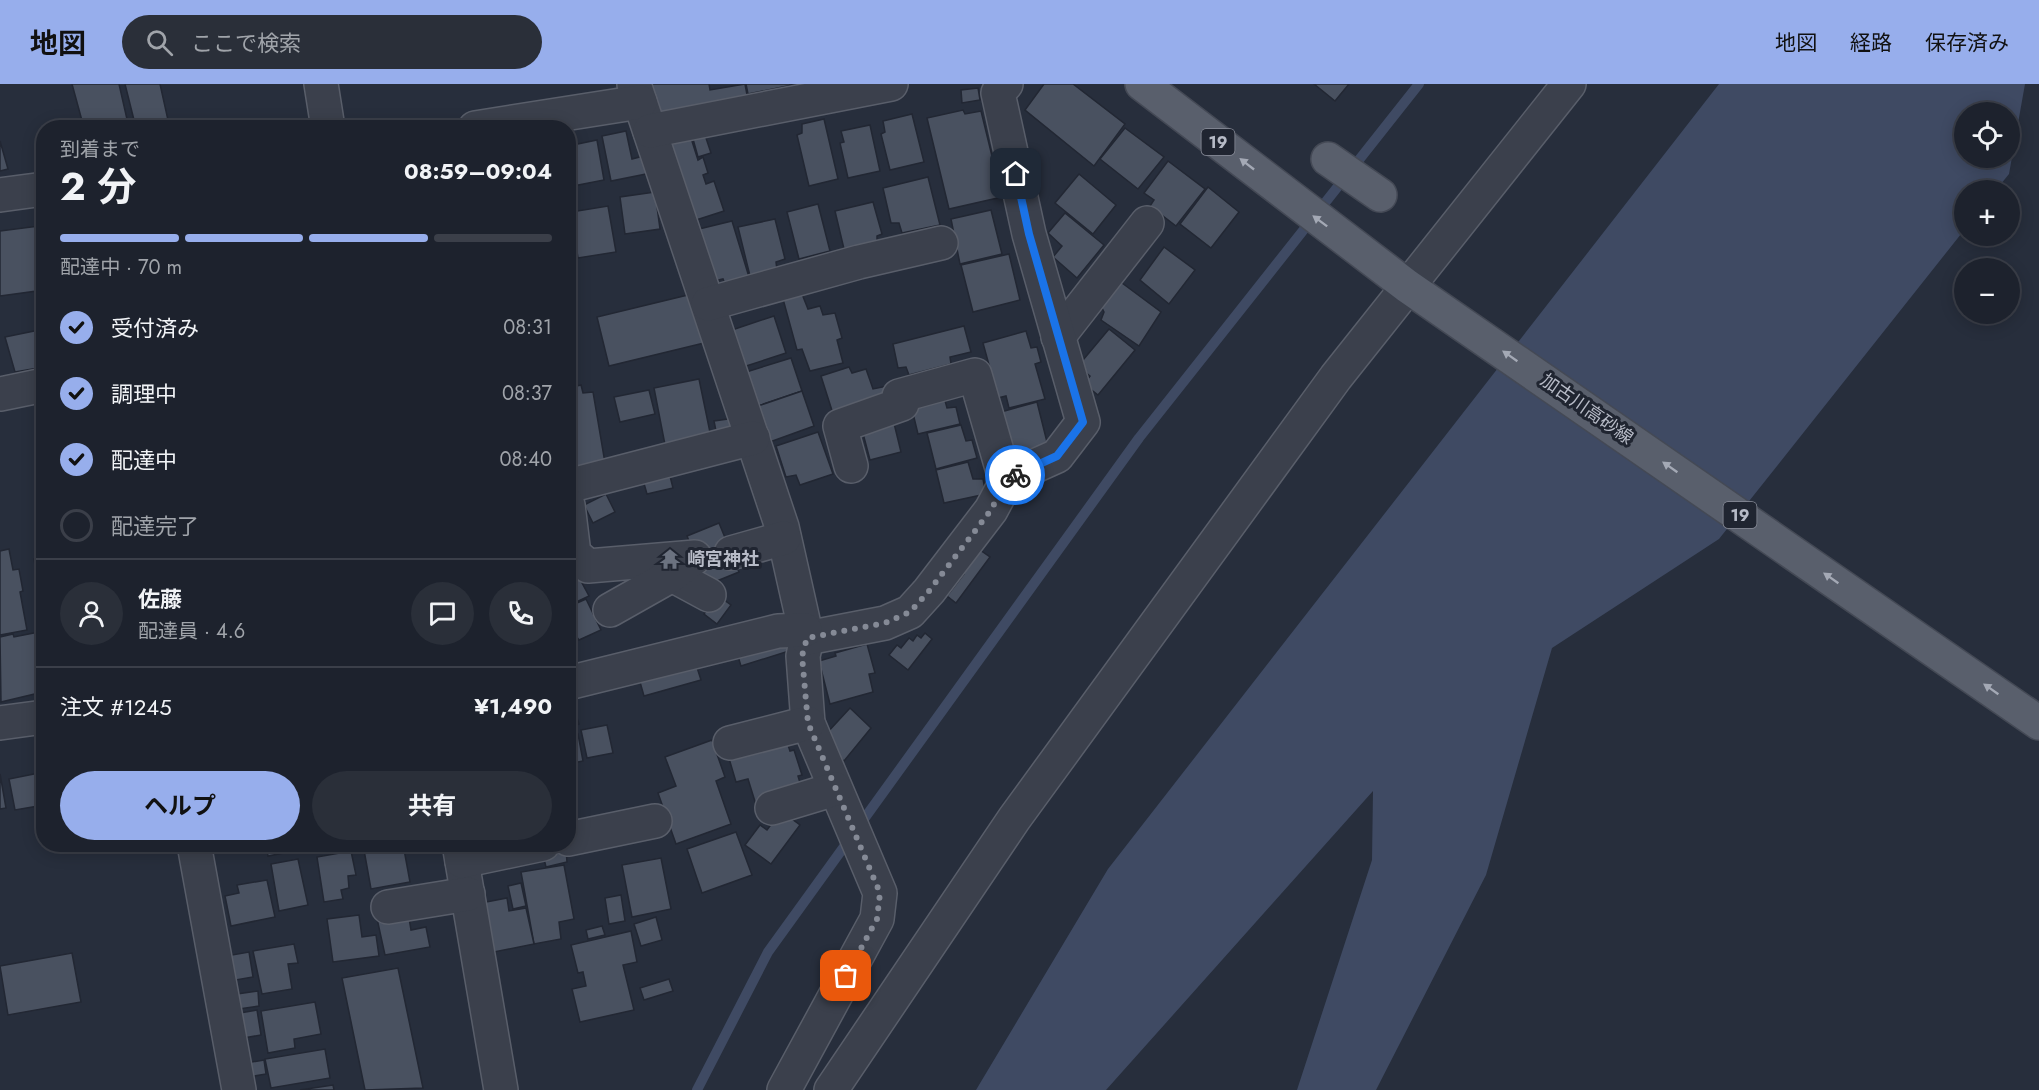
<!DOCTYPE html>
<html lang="ja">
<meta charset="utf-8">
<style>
body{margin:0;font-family:Jost,"Noto Sans JP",sans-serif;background:#2a2f39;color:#f1f3f6;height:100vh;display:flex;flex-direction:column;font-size:22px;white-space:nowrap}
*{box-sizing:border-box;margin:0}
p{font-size:20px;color:#a0a4aa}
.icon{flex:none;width:33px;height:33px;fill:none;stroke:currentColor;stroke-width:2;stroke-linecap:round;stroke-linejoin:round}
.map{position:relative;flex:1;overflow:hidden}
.panel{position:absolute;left:36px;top:36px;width:540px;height:732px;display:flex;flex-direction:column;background:#1d222d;border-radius:24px;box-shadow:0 3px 15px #0003,0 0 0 2px #3b3f49}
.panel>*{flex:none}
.buttons{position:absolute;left:1954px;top:18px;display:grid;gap:12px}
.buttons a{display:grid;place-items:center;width:66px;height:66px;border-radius:50%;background:#1d222d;box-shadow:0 3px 15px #0003,0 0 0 2px #3b3f49;font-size:30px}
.pin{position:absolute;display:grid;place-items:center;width:51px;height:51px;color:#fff;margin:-26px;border-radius:12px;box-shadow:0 3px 9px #0006}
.courier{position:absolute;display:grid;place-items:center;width:60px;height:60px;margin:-30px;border:4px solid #1a73e8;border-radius:50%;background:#fff;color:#222;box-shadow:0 2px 8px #0007}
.overview em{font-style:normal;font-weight:700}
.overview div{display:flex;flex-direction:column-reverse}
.overview{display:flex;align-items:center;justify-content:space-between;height:102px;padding:0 24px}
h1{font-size:39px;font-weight:700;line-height:45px}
.bar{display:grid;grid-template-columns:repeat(4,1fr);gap:9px 6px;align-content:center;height:72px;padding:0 24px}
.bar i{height:8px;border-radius:4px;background:#3b3f49}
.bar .selected{background:#97aeec}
.bar p{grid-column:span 4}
.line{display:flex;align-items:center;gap:15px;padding:0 24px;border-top:2px solid #3b3f49}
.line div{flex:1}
.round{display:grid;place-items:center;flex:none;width:63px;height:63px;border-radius:32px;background:#2a2f39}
ol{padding:0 24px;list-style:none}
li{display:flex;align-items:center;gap:18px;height:66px}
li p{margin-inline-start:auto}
li .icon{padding:6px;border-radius:50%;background:#97aeec;color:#111;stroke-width:4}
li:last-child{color:#a0a4aa}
li i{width:33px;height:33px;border:3px solid #3b3f49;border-radius:50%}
.action{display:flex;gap:12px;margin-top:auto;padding:12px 24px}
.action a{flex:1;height:69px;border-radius:36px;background:#97aeec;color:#111;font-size:24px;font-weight:700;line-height:69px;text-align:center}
.action a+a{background:#2a2f39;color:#f1f3f6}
header{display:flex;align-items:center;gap:36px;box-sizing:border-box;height:84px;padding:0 30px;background:#97aeec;color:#111}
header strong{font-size:28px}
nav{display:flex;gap:33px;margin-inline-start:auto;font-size:21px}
.search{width:420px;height:54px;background:#2a2f39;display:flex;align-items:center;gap:15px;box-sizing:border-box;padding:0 21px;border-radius:33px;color:#a0a4aa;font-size:22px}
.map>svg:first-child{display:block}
</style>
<header>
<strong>地図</strong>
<div class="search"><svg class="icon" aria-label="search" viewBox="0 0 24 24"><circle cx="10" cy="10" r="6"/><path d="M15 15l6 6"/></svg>ここで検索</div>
<nav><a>地図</a><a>経路</a><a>保存済み</a></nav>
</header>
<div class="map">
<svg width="2039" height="1006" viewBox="0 0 2039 1006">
<rect width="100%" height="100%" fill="#272e3c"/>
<path fill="#3f4a63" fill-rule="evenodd" d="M1719 0H2025L2009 90 1996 106H1965V145L1719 455 1552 564 1486 791 1376 1006H1297L1372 776 1373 707 1106 1006H976L1108 785ZM1965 28H2010V74H1965Z"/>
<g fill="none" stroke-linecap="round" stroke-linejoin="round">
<polyline stroke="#3f4a63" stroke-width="10" points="697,1006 768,868 1139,354 1419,0"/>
</g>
<g fill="#495160" stroke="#222733" stroke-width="1.5">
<polygon points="72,0 119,0 129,44 84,44"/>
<polygon points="125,0 160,0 168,36 136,44"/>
<polygon points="650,0 709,0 710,6 745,0 748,16 656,33"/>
<polygon points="746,0 797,0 748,10"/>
<polygon points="1044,0 1073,0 1125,40 1094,82 1025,26"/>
<polygon points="1314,0 1349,0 1335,17"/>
<polygon points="978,4 980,16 962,19 961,6"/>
<polygon points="963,26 965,30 981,27 1002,113 949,125 927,34"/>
<polygon points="912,30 924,78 890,86 881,50 885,48 883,37"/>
<polygon points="824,35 838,95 809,102 797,51 802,49 802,40"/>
<polygon points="870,41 880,87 848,94 840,59 844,58 841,47"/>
<polygon points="1125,44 1164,73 1138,105 1100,75"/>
<polygon points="626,47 632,75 651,70 656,88 611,97 602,52"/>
<polygon points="705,51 711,69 698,73 693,55"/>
<polygon points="691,54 698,76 703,73 708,89 703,91 706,100 714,97 724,127 690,138 666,62"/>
<polygon points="597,56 604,96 568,103 568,62"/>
<polygon points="0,57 8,85 0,87"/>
<polygon points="1168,77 1205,105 1176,142 1150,122 1154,116 1144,109"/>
<polygon points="1079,90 1116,121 1093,150 1055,119"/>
<polygon points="928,93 940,141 902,149 899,139 891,139 883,104"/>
<polygon points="1208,103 1239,128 1211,164 1180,140"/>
<polygon points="655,108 660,145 625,150 620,113"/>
<polygon points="873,118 882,150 877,152 877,157 844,165 835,127"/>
<polygon points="818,120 830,167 799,175 787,128"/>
<polygon points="608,122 616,168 578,174 571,128"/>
<polygon points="991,126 1002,170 960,180 951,135"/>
<polygon points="1065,129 1104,161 1077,194 1053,173 1062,162 1048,149"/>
<polygon points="775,135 785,175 776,178 777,186 750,192 738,143"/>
<polygon points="732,137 749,193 725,200 723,195 710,198 695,146"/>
<polygon points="39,142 44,176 44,206 0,212 0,147"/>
<polygon points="1164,163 1195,186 1169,220 1140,196"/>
<polygon points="1009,170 1020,216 973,228 961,181"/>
<polygon points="1122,199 1161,228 1139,262 1101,236 1104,228 1101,222 1118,200"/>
<polygon points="692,210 704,259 609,282 597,233"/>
<polygon points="802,210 808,225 820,222 823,231 835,229 842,254 837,256 843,279 810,287 802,265 797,266 783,215"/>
<polygon points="774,232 786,269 740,284 729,247"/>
<polygon points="964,242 971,268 950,273 951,280 909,291 906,283 898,284 893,260"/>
<polygon points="44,245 44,283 15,288 5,253"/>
<polygon points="1109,245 1135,266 1098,311 1084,300 1090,292 1078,282"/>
<polygon points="1026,247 1031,264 1037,263 1041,278 1035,280 1045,315 1009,324 1006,312 998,314 983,259"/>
<polygon points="791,274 802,307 755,323 743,289"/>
<polygon points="849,283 852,289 866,285 873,305 887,302 893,318 835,336 821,292"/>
<polygon points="699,295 712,358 666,366 654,304"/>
<polygon points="581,301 583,309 593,308 606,385 568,394 568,304"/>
<polygon points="649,306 655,330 620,338 614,313"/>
<polygon points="802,307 814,342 767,359 755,323"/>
<polygon points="943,309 947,324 956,323 960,340 918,350 910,317"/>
<polygon points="1037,318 1048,362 1012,371 1001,328"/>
<polygon points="892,331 901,368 870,376 860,338"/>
<polygon points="735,334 738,353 718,357 714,337"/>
<polygon points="961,341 966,357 972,356 977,374 936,385 927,349"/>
<polygon points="818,348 833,390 800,401 796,391 786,393 776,362"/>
<polygon points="968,378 973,395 983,395 986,410 944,419 936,386"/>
<polygon points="669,388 673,404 647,410 643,396"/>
<polygon points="606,410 615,428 593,439 584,421"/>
<polygon points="719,439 739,488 707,501 687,452"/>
<polygon points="977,464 990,473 956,519 947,512 964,490 961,485"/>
<polygon points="9,465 13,486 19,485 23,507 20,508 27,546 0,551 0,467"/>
<polygon points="44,473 44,508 40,509 34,475"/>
<polygon points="568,473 589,512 568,522"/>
<polygon points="717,511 731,521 717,540 704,530"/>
<polygon points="586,515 601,546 579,556 576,552 568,556 568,523"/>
<polygon points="44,547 44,576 36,578 43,608 1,618 0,553 13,550 14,553"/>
<polygon points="925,549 932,555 908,586 889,571 897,561 901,564 909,554 913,557 917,551 921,554"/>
<polygon points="784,551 789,567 741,582 736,566"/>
<polygon points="867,560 875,589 869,590 873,608 830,620 819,577 836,572 835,569"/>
<polygon points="694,574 701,596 644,612 638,591"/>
<polygon points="570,613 579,640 568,644 568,614"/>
<polygon points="850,624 871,644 844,677 829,665 826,650"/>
<polygon points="607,641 613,669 587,674 581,646"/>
<polygon points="578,650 583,677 568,680 568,651"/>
<polygon points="712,656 725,693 716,697 731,740 676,760 658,709 676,702 665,673"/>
<polygon points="787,658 790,667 794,666 802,691 798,692 801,702 757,724 748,695 736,698 728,671"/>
<polygon points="44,688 44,721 15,726 9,695"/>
<polygon points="0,690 6,724 0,725"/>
<polygon points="781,727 800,741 771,780 745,761 760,741 767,746"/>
<polygon points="736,748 752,791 702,809 687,765"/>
<polygon points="220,760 260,760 220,766"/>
<polygon points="266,760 298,760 299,766 268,772"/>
<polygon points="395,760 403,760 410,798 371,805 364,766"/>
<polygon points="566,766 567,778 546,783 543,771"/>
<polygon points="351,767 356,791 348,792 349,804 341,806 343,815 324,818 317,773"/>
<polygon points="661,774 671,825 632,833 622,781"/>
<polygon points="298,775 308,821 279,827 271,780"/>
<polygon points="564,781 574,835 559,838 561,855 534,860 521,788"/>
<polygon points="267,796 275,833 231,842 225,812 239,809 237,801"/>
<polygon points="521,799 526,822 513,825 508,802"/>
<polygon points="621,811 625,837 609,840 605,814"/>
<polygon points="507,814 509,827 526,824 534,860 494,868 481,819"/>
<polygon points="376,830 409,834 411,846 426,843 430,863 385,871"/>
<polygon points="359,831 362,853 376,851 379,872 333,878 327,835"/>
<polygon points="656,833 662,856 641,862 634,840"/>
<polygon points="602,842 605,851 588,855 586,846"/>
<polygon points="631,847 637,878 623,881 634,926 580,938 572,905 586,902 583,888 578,889 571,861"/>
<polygon points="294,860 298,879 288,880 292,905 262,910 253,867"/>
<polygon points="249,868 253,893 230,897 226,872"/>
<polygon points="72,869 81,918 8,931 0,882"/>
<polygon points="398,884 423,1004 365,1006 342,894"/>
<polygon points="669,895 673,907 644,916 640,904"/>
<polygon points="258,907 259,922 232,926 230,911"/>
<polygon points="315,918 321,950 294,955 295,964 268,969 261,927"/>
<polygon points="257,926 261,951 238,955 234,930"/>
<polygon points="325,965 330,994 271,1004 265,975"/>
<polygon points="264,976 266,990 249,993 246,979"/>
<polygon points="333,1001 334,1006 300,1006"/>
</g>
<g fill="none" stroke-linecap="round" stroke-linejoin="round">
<g stroke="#595e6a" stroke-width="36">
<g id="minor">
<polyline points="321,0 328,44"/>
<polyline points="634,0 782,443 807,554 803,572 808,639 880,809 877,835 784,1006"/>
<polyline points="475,44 640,18"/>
<polyline points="650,47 891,0"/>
<polyline points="0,111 44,105"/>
<polyline points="708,220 859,178 941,159"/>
<polyline points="1058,253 1147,139"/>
<polyline points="0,310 44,301"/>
<polyline points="851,382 840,342 902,320 899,312 975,291 1006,398"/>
<polyline points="568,402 753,354"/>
<polyline points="568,421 574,470 588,482 695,473"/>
<polyline points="731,469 784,454"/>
<polyline points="672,491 709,511"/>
<polyline points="610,526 672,491 693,475"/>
<polyline points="807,554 885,539 910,528 929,507 991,426 1006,398 1017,390 1057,372 1083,338 1029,150 998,9 1006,0"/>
<polyline points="568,599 778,547 805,546"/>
<polyline points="0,639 44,633"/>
<polyline points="730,659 808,639"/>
<polyline points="772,724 835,705"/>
<polyline points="568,755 655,737"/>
<polyline points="194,760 239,1006"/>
<polyline points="459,760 501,1006"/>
<polyline points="462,777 543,760"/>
<polyline points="388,823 468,810"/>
<polyline points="831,1006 1014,735 1336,293 1569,0"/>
</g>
</g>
<g stroke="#444955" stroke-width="36">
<g id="major">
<polyline points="1142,0 1407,202 2039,639"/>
<polyline points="1328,75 1380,111"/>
</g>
</g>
<use href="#minor" stroke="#3b404c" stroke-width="33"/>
<use href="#major" stroke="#595f6c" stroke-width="33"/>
</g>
<defs><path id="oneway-solid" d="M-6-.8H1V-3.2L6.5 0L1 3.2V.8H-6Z" transform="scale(1.5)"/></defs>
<g fill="#a4a9b5">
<use href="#oneway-solid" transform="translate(1247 80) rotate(-142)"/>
<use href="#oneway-solid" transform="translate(1320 137) rotate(-143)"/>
<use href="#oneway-solid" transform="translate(1510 272) rotate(-145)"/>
<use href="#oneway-solid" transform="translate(1670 383) rotate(-145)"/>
<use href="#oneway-solid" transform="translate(1831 494) rotate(-145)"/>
<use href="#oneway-solid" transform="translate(1991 605) rotate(-145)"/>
</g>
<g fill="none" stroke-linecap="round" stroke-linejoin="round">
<polyline stroke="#858a96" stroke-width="6" stroke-dasharray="0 10.8" points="846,892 877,835 880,809 808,639 802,572 807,554 885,539 910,528 929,507 991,426 1006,398 1015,391"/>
<polyline stroke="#1a73e8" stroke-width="8" points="1015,391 1057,372 1083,338 1029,150 1016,90"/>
</g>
<defs>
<g id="temple-bare" transform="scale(1.62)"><path d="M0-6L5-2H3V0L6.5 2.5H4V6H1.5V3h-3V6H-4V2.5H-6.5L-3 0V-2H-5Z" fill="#6b7280" stroke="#202531" stroke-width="2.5" paint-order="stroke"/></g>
</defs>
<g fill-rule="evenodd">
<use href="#temple-bare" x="670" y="475"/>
</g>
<g text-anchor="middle" stroke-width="6" stroke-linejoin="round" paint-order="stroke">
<g fill="#202531" stroke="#8a8e9a" stroke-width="1.5">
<rect x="1201.5" y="45" width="33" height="26" rx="4.5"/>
<rect x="1723.5" y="418" width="33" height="26" rx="4.5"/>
</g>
<g font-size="16" font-weight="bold" fill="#b7bbc7">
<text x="1218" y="64">19</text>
<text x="1740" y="437">19</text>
</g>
<g font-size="18" fill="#b7bbc7" stroke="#202531">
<text transform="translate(1587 325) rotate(35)" y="6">加古川高砂線</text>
</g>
<g font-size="18" font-weight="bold" fill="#b7bbc7" stroke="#202531" text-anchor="start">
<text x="687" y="481">崎宮神社</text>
</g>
</g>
</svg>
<div class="buttons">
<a><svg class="icon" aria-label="locate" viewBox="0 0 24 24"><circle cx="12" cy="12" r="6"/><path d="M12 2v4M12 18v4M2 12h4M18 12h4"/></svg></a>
<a>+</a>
<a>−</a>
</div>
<div class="pin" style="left:846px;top:892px;background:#ea580c"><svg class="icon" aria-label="bag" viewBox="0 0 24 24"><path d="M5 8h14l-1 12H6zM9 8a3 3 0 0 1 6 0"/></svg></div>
<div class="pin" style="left:1016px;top:90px;background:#1f2937"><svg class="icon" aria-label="home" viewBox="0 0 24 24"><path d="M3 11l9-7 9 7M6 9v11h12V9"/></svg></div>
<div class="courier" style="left:1015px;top:391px"><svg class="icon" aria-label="bike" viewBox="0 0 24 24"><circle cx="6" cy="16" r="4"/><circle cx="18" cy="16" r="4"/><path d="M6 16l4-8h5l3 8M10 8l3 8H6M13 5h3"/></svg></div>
<section class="panel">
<div class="overview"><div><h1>2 分</h1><p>到着まで</p></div><em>08:59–09:04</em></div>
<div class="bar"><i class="selected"></i><i class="selected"></i><i class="selected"></i><i></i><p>配達中 · 70 m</p></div>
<ol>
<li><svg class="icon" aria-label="check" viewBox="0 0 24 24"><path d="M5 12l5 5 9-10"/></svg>受付済み<p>08:31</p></li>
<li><svg class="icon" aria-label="check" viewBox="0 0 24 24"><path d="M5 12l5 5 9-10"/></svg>調理中<p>08:37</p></li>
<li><svg class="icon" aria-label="check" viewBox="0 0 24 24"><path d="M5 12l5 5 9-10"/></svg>配達中<p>08:40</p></li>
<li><i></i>配達完了</li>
</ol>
<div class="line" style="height:108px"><a class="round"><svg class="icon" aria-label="person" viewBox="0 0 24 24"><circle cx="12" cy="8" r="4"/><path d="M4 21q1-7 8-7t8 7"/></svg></a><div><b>佐藤</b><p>配達員 · 4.6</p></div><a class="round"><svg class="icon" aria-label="chat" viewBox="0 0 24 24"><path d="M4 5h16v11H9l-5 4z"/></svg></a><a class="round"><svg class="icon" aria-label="phone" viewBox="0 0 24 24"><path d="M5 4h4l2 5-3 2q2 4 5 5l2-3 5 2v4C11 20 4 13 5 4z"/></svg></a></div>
<div class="line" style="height:78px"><div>注文 #1245</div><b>¥1,490</b></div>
<div class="action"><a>ヘルプ</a><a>共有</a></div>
</section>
</div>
